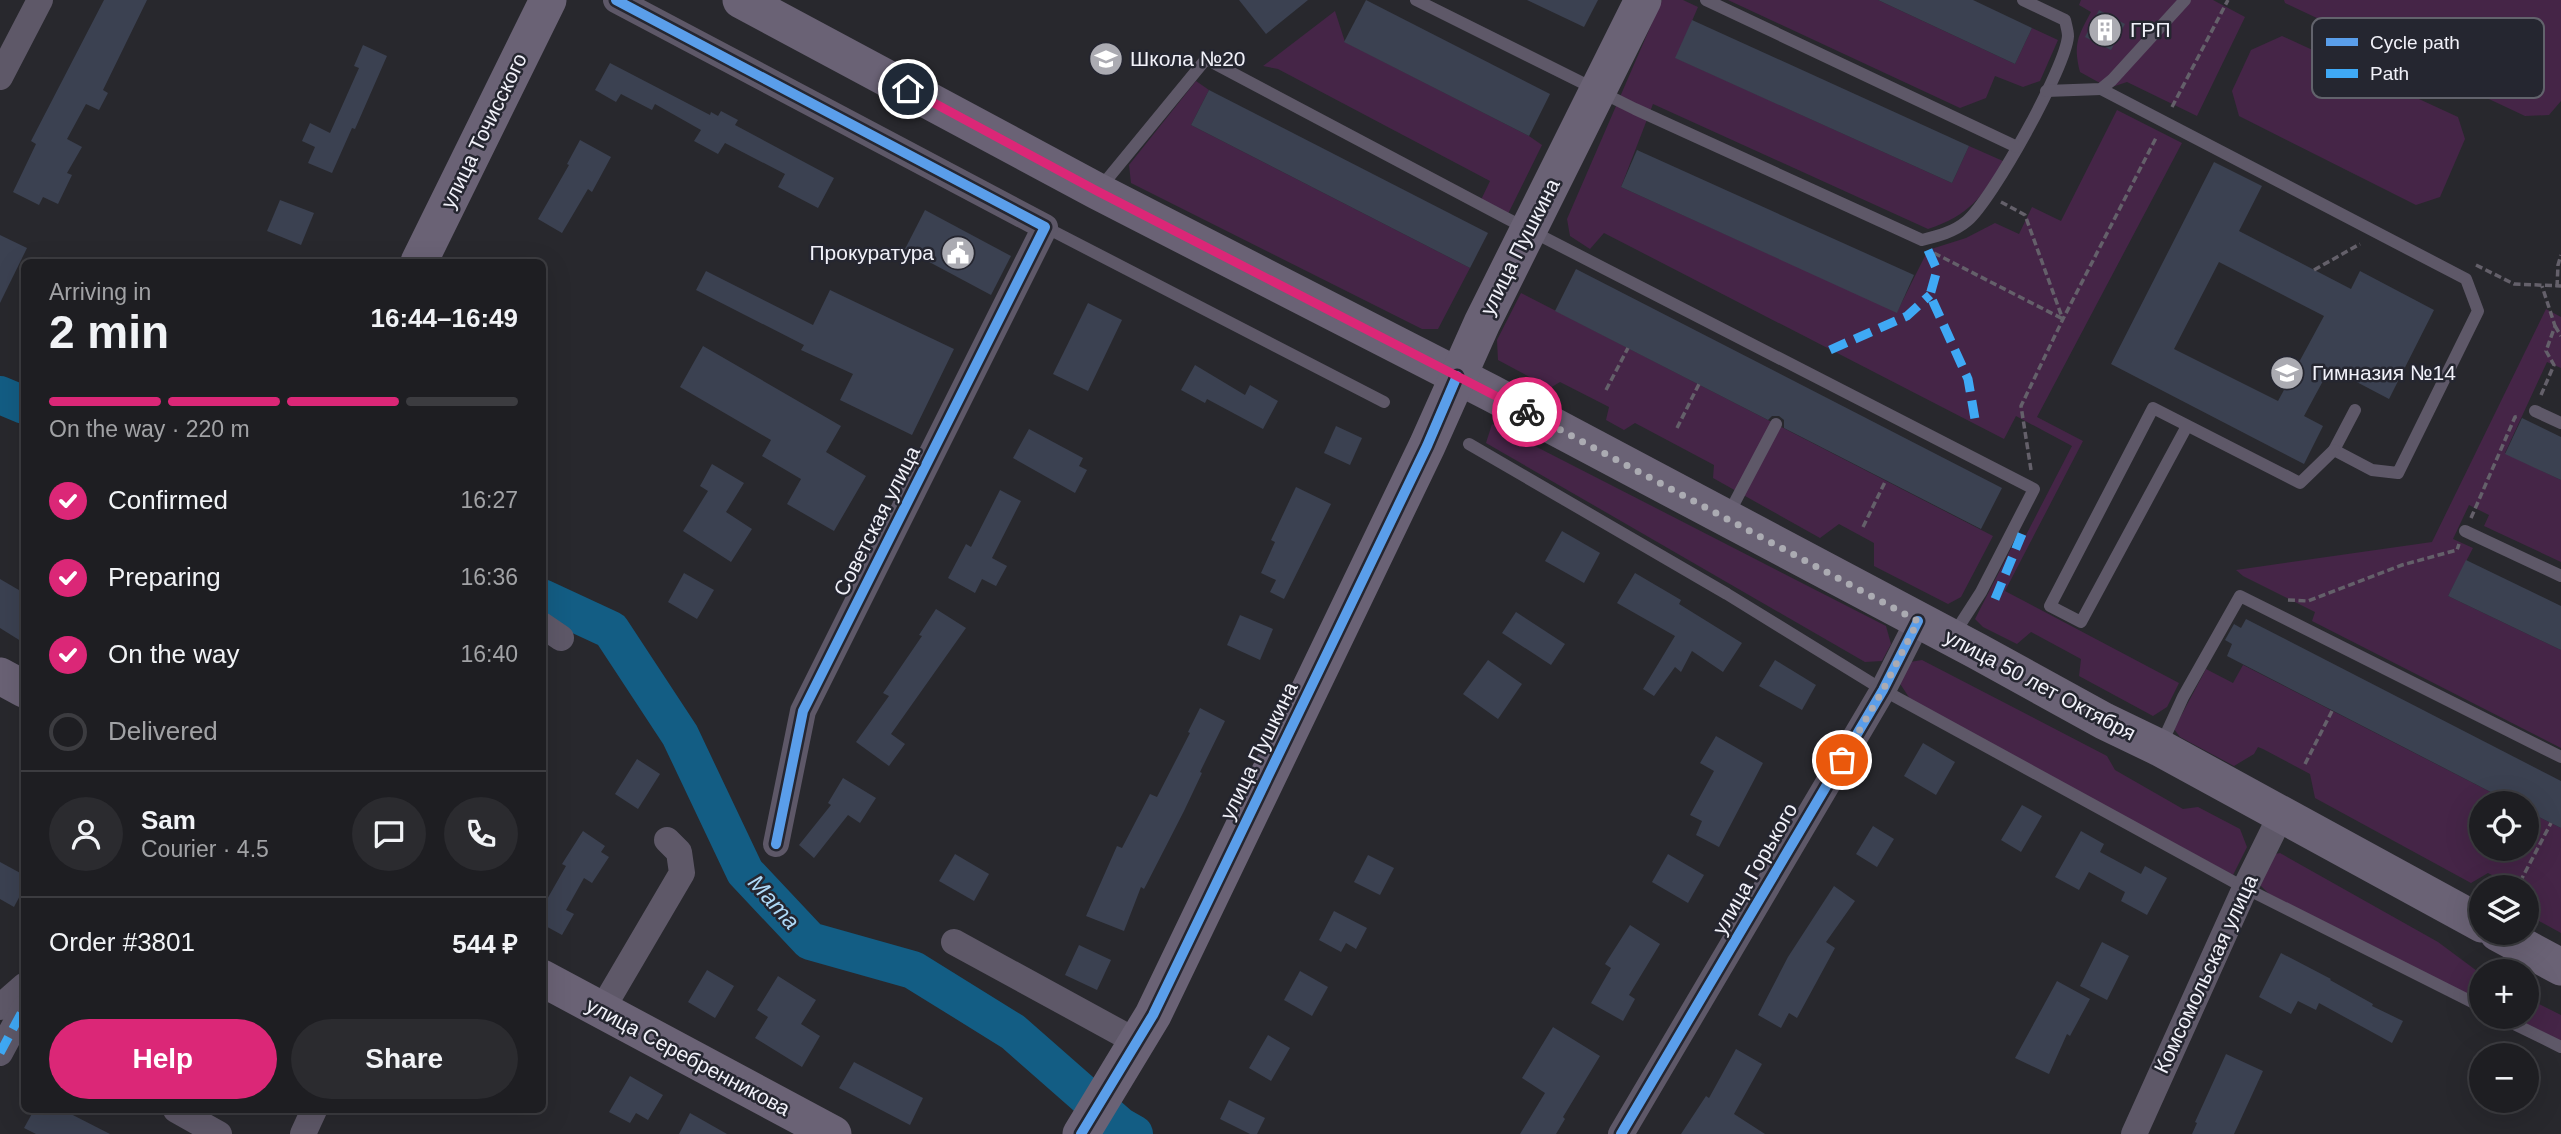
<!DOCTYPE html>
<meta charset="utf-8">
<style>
body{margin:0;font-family:Helvetica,sans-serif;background:#2b2b2f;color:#f1f3f6;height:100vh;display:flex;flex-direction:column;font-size:26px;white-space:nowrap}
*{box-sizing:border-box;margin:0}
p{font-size:23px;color:#a1a2a5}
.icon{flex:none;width:38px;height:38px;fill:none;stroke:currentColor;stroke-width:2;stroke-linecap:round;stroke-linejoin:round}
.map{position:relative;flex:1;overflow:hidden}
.drawer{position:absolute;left:21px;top:259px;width:525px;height:854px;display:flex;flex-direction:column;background:#1e1e22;border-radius:10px;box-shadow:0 7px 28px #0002,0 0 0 2px #3c3c40}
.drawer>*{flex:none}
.controls{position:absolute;left:2469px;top:791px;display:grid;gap:14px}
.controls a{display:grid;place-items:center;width:70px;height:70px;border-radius:50%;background:#1e1e22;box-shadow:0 7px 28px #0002,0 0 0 2px #3c3c40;font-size:35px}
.pin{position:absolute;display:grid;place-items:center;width:60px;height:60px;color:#fff;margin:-30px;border:4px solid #fff;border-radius:50%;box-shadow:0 2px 7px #0007}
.courier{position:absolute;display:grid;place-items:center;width:70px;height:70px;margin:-35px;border:5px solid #db2777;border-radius:50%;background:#fff;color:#222;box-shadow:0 2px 9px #0007}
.summary em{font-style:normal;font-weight:600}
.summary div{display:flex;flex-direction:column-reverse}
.summary{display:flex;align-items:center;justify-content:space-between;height:119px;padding:0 28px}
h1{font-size:46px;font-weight:600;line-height:52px}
.bar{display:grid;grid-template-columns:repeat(4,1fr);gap:10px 7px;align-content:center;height:84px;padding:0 28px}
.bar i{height:9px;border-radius:5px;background:#3c3c40}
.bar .on{background:#db2777}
.bar p{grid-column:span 4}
.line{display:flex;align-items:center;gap:18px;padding:0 28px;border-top:2px solid #3c3c40}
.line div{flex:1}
.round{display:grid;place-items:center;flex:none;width:74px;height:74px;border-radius:37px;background:#2b2b2f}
ol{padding:0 28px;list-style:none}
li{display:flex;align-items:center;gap:21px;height:77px}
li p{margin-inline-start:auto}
li .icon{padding:7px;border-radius:50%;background:#db2777;color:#fff;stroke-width:4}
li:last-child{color:#a1a2a5}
li i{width:38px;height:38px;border:4px solid #3c3c40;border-radius:50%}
.primary-button{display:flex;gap:14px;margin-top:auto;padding:14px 28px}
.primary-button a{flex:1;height:80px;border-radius:42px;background:#db2777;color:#fff;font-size:28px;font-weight:600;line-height:80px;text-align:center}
.primary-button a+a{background:#2b2b2f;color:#f1f3f6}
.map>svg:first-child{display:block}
</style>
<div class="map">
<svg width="2561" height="1134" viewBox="0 0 2561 1134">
<rect width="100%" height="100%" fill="#28282d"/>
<g fill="#452547">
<path d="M1662 0H1683L1698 7 1676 58 1952 183 1969 146 2003 161C1983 197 1968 216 1928 229L1653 104 1621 187 1897 312 1928 250 1966 238 1995 223 2019 234 2032 207 2061 221 2117 110 2182 143 2037 417 2083 441 2005 591 2179 683 2167 707 2153 716 2079 676 2081 659 2031 632 2017 644 1983 627 1975 619 2019 533 2026 535 2072 446 2016 416 2004 439 1604 233 1590 249 1570 236 1567 219Z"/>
<polygon points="1728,0 1878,0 2015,64 2032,28 2058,40 2040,81 2023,87 1995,76 1986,98 1960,108"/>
<path d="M2081 0H2213L2245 17 2197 116 2127 82 2109 88 2080 72C2073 44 2078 36 2091 12L2079 5Z"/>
<polygon points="2284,0 2561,0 2561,101 2549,115 2525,116 2285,3"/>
<polygon points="1335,11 1345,42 1529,136 1542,145 1506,218 1479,204 1490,181 1278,69 1263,66"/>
<polygon points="2282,36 2458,117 2465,139 2440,197 2416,205 2239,116 2232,91 2251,50"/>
<polygon points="1196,81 1209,90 1191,125 1470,268 1438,329 1422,329 1131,183 1129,165"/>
<polygon points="1521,293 1993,536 1961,597 1948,604 1874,566 1874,543 1839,524 1820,538 1713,478 1714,465 1635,423 1624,430 1606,420 1609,407 1560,382 1550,388 1498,360 1497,340"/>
<polygon points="2546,309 2561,317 2561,368 2547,362 2505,453 2561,480 2561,562 2484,526 2489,515 2469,505 2453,539 2473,548 2448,596 2561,650 2561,748 2312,621 2315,612 2243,576 2236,570 2432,542"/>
<polygon points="1492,424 1886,626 1891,644 1882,661 1865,662 1486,443"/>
<polygon points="1922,660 2107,756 2115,770 2183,809 2198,807 2240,829 2247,847 2233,875 1912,702 1899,682 1910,662"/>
<polygon points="2243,665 2512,803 2482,803 2482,849 2527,849 2527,811 2561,828 2561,933 2539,921 2537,899 2527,893 2527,887 2515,887 2488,873 2471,883 2315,798 2310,774 2263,749 2258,747 2254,754 2234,766 2180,737 2174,729 2206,669 2233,683"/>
<polygon points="2280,853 2438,942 2481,974 2481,1003 2272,897 2258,883 2267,856"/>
<polygon points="2527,998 2561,1015 2561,1044 2508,1017 2527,1017"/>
</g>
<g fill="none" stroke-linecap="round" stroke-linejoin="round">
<g stroke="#135d84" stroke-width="38">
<polyline points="0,395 24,405"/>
<polyline points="542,598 611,630 680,735 745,872 810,941 913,970 1013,1032 1120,1126 1134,1134"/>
</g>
</g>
<g fill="#3b4151" fill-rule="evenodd">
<polygon points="104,0 147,0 103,90 108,93 99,110 86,104 67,139 82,147 67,173 72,175 58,204 43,197 39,205 13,192 36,144 31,141"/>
<polygon points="1239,0 1308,0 1266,34"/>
<polygon points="1366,0 1550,94 1529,136 1344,42"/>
<polygon points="1527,0 1598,0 1584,27"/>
<polygon points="1878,0 1973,0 2032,28 2015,64"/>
<polygon points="2099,10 2125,24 2111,50 2085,37"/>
<polygon points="1692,20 1969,146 1952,183 1675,58"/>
<polygon points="363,45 387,56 355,129 352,128 332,173 308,163 315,147 302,141 310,123 330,133 359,68 354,66"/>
<polygon points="610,63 710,115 711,112 718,116 721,111 738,120 735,125 834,178 818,208 778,187 785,174 725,143 718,154 694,141 701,130 655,104 652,110 621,94 616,102 595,90"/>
<polygon points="1209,90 1488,233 1470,268 1191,125"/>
<polygon points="580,140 611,157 592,192 588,189 562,233 538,219 569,165 567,164"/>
<polygon points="1637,150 1914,275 1897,313 1621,187"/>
<path d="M2214 162 2262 186 2239 231 2351 289 2360 271 2434 310 2389 399 2330 368 2304 416 2323 426 2304 464 2111 364ZM2219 262 2324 316 2278 401 2174 349Z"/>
<polygon points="280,200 314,213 301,245 267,231"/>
<polygon points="925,210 1011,256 991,295 905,249"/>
<polygon points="0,235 27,248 0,303"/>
<polygon points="1576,269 2002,488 1981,529 1784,428 1784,420 1779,416 1772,416 1768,420 1555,311"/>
<polygon points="706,271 813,325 830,290 954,349 912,435 840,400 853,374 801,350 804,345 696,290"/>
<polygon points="1088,303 1122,320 1088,391 1053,374"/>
<polygon points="703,346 841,426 826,452 866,476 834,531 787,504 801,479 762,456 771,440 680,387"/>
<polygon points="1195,365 1245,395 1250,385 1278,401 1263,429 1207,399 1205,403 1181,390"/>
<polygon points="2522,418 2561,437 2561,480 2505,454"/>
<polygon points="1336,426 1362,438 1350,465 1324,453"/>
<polygon points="1029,429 1083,458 1079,466 1087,470 1075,493 1013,458"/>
<polygon points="712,464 744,483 726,512 752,529 731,562 683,531 708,491 700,486"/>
<polygon points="1296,487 1331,504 1284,599 1270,592 1276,580 1261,573 1275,542 1271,540"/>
<polygon points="1000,490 1021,501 992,558 1007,566 996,586 982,579 975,593 948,578 966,544 971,547"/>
<polygon points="1562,531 1600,553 1584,583 1545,561"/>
<polygon points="2466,560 2561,606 2561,650 2448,596"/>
<polygon points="684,573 714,590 697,619 668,602"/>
<polygon points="1635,573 1681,600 1679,604 1742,643 1723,672 1692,651 1681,672 1675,667 1654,696 1643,689 1675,636 1617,603"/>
<polygon points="0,579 24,593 24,643 0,628"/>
<polygon points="936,609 966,628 891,734 905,744 889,766 856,742 889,696 883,693 922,636 919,635"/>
<polygon points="1516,612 1565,644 1551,665 1502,633"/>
<polygon points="1240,615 1273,629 1260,660 1227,645"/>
<polygon points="2246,619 2561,781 2561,828 2527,811 2527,803 2512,803 2227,656 2232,644 2225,640 2234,624 2241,628"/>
<polygon points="1488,660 1522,684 1498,719 1463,694"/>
<polygon points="1775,660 1816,685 1802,710 1759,686"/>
<polygon points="1200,708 1225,721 1200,772 1202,773 1184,811 1144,889 1141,887 1124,931 1086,916 1117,846 1122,848 1150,794 1157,797 1190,733 1188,732"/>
<polygon points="1716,736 1763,763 1719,847 1696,835 1702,821 1690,815 1714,771 1700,763"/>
<polygon points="1923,743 1955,762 1936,795 1904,776"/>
<polygon points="637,759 660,774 638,809 615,794"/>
<polygon points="843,778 876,798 860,823 848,815 814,858 799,845 831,805 828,803"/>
<polygon points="2022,805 2042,816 2021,852 2001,840"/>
<polygon points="1873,826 1894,839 1877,867 1856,854"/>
<polygon points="583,831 605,846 601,852 609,857 592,883 584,878 566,910 574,914 562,935 542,924 542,908 566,866 562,864"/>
<polygon points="2081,831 2104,844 2100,852 2141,874 2145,866 2167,878 2147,915 2121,901 2125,892 2089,872 2079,890 2055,877"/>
<polygon points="955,854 989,874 974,901 939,881"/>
<polygon points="1668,854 1704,875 1688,903 1652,882"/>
<polygon points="1368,855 1394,868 1380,895 1354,882"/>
<polygon points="0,862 24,875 24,888 14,907 0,899"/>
<polygon points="1834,886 1855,901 1826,942 1835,948 1797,1018 1789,1013 1781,1028 1758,1015 1788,957"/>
<polygon points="1334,911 1367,928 1356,949 1346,943 1341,952 1319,940"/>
<polygon points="1630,925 1660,944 1629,995 1635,999 1623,1021 1591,1003 1611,968 1605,964"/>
<polygon points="2102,942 2129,956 2107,1000 2080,986"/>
<polygon points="1079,945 1111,960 1097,990 1065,975"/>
<polygon points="2281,953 2331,979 2330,980 2373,1004 2372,1006 2403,1021 2392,1043 2319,1003 2316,1010 2298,1001 2291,1014 2259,997"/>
<polygon points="707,970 734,986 715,1018 688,1002"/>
<polygon points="1300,971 1328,987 1312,1016 1284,1000"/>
<polygon points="778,976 816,1000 801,1024 820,1036 802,1067 755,1038 768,1017 757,1010"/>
<polygon points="2057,981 2090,999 2070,1036 2067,1034 2049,1074 2015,1058"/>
<polygon points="1553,1027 1600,1056 1563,1117 1565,1119 1556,1134 1520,1134 1545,1093 1522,1078"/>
<polygon points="1268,1035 1290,1048 1271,1081 1249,1068"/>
<polygon points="1736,1049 1762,1064 1734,1114 1765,1134 1681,1134 1706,1096 1709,1098"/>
<polygon points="2226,1054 2263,1071 2234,1134 2192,1134 2197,1123 2195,1122"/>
<polygon points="854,1062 923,1098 910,1125 839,1088"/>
<polygon points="630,1076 663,1095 648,1120 636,1113 630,1123 609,1112"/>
<polygon points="1229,1100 1265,1118 1257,1134 1250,1134 1220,1119"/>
<polygon points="34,1110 63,1110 110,1134 36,1134 24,1128"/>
<polygon points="690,1113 727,1134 679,1134"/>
</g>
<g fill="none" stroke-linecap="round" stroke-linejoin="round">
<g stroke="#64606a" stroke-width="3.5" stroke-dasharray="7 3.5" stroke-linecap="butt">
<polyline points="2172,107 2228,0"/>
<polyline points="2001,202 2025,215 2062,317"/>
<polyline points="1934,253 2063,319"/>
<polyline points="2476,265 2514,284 2561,286"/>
<polyline points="2314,270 2360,244"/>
<polyline points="2557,287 2558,265 2561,255"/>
<polyline points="2555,326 2561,336"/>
<polyline points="1606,390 1628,348"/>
<polyline points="2541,395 2554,365 2546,351 2555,326 2542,286"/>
<polyline points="1677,428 1699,384"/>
<polyline points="2031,470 2021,406 2063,319 2157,136"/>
<polyline points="2471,518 2515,417 2520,416"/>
<polyline points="1863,527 1886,480"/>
<polyline points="2288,600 2308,601 2402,565 2457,550 2459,544"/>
<polyline points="2305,764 2332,711"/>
<polyline points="2520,882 2551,823"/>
</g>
<g stroke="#5e5868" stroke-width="12">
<path d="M1416 0 1635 109 1922 240C1938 236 1954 232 1967 221 1992 200 2066 67 2068 36 2068 31 2066 25 2065 20L2023 0"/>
<polyline points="1706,0 2017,147"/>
<polyline points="2101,89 2466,279 2478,311 2398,473 2372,470 2334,450 2355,410"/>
<polyline points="2046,91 2101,89 2112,80 2185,0"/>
<polyline points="1100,188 1206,59 1506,218 2034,489 1981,592 1954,634"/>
<polyline points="1045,227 1384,402"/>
<polyline points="2535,411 2561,423"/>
<polyline points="2187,426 2081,622 2050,606 2153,408 2300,483 2334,450"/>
<polyline points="1469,444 1727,594 1883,690 2245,888 2482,1007"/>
<polyline points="1728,515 1776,424"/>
<polyline points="2465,531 2561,576"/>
<polyline points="2161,745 2183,697 2240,596 2561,757"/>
<polyline points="2500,1017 2561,1047"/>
</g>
<g stroke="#5e5868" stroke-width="26">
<polyline points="616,0 1045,227 803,711 776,844"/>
<polyline points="0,77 40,0"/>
<polyline points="542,625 561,638"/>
<polyline points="954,942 1137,1042"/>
<polyline points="0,1007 24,986"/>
<polyline points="601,1011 682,873 679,852 667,840"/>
<polyline points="0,1053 24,1008"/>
<polyline points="176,1110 219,1134"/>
<polyline points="303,1134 314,1110"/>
<polyline points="1621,1134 1883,690 1918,621"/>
<polyline points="2134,1134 2245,888 2281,815"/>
</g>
<g stroke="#6a6275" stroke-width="37">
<polyline points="741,0 1097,191 1491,393 1977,651 2104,721 2160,748 2482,924"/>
<polyline points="419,262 548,0"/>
<polyline points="0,676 24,689"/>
<polyline points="2498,933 2561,967"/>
<polyline points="542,978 833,1134"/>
<polyline points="1081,1134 1153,1015 1427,446 1482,323 1643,0"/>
</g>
<g stroke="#3fa9f5" stroke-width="9" stroke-dasharray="18 9" stroke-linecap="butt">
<polyline points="1928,250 1937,270 1930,295 1968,379 1976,425"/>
<polyline points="1830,350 1907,316 1930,295"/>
<polyline points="1995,599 2022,534"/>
<polyline points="0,1053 24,1008"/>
</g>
<g stroke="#252630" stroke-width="15">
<g id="cycleway">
<polyline points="616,0 1045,227 803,711 776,844"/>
<polyline points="1081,1134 1153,1015 1427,446 1457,376"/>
<polyline points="1621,1134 1883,690 1918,621"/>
</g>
</g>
<use href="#cycleway" stroke="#5a9eea" stroke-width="10"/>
</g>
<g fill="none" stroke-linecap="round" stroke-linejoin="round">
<polyline stroke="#ababb2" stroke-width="7" stroke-dasharray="0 12.6" points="1527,412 1918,621 1883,690 1842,760"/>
<polyline stroke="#db2777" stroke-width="9" points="908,89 1097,191 1527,412"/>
</g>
<defs>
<g id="building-disc" transform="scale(1.75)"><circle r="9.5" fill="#ababb2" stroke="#252630"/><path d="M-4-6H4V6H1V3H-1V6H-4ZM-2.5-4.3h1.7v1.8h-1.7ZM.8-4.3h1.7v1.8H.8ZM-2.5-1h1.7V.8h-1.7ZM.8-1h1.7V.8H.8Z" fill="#fff"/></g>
<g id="school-disc" transform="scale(1.75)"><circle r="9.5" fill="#ababb2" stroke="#252630"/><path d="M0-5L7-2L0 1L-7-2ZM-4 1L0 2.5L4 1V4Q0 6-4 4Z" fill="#fff"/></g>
<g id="civic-disc" transform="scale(1.75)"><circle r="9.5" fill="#ababb2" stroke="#252630"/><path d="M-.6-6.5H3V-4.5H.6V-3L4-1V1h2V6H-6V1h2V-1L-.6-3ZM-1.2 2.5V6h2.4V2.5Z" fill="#fff"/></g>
</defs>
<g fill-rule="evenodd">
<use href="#building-disc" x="2105" y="30"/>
<use href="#school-disc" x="1106" y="59"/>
<use href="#civic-disc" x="958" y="253"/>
<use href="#school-disc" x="2287" y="373"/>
</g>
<g text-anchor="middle" stroke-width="5" stroke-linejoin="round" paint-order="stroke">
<g font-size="21" fill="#f1f1f9" stroke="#252630" text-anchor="start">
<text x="2130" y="37">ГРП</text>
<text x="1130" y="66">Школа №20</text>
<text x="934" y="260" text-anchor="end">Прокуратура</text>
<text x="2312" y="380">Гимназия №14</text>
</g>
<g font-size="21" fill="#f1f1f9" stroke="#252630">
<text transform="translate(484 131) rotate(-64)" y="7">улица Точисского</text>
<text transform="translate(1520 247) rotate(-63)" y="7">улица Пушкина</text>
<text transform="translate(877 521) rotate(-63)" y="7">Советская улица</text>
<text transform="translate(2040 685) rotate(28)" y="7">улица 50 лет Октября</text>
<text transform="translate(1259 751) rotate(-64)" y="7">улица Пушкина</text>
<text transform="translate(1755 869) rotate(-60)" y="7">улица Горького</text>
<text transform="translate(2206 974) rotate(-65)" y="7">Комсомольская улица</text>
<text transform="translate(688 1057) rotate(28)" y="7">улица Серебренникова</text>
</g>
<g font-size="23" font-style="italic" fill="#aed9f7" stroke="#252630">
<text transform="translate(774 902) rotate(48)" y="8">Мата</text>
</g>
</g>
<rect x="2312" y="18" width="232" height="80" rx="10" fill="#252630" stroke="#62636c" stroke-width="2"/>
<rect x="2326" y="38" width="32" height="8" fill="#5a9eea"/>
<rect x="2326" y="69" width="32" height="9" fill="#3fa9f5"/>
<g font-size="19" fill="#f1f1f9">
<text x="2370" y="49">Cycle path</text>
<text x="2370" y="80">Path</text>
</g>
</svg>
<div class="controls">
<a><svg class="icon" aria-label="locate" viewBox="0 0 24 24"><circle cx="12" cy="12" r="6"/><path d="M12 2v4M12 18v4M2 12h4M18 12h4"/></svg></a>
<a><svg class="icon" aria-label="layers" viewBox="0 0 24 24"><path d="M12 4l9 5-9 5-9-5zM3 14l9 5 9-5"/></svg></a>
<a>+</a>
<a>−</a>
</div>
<div class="pin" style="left:1842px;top:760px;background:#ea580c"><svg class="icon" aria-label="bag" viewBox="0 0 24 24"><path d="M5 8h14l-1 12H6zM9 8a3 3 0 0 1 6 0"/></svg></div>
<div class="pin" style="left:908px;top:89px;background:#1f2937"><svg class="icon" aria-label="home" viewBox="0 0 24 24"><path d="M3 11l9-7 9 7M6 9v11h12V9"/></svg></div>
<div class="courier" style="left:1527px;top:412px"><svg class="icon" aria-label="bike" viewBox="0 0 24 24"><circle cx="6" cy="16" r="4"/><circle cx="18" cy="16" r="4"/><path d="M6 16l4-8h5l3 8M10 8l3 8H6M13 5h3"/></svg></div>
<section class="drawer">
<div class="summary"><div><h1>2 min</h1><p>Arriving in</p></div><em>16:44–16:49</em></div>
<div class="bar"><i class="on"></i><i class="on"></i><i class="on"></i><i></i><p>On the way · 220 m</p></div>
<ol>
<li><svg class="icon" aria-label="check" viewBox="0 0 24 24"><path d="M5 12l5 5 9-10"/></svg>Confirmed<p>16:27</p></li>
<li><svg class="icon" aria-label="check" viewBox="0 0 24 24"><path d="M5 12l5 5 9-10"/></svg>Preparing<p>16:36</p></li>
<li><svg class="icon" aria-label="check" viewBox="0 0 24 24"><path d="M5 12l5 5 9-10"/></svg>On the way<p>16:40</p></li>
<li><i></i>Delivered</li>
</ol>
<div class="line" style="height:126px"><a class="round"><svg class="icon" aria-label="person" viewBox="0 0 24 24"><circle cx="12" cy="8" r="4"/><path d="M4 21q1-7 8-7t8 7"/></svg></a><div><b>Sam</b><p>Courier · 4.5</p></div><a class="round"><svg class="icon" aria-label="chat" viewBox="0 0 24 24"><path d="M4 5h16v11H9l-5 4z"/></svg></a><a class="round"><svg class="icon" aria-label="phone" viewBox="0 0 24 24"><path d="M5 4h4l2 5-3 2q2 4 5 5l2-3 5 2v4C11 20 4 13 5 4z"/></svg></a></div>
<div class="line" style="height:91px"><div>Order #3801</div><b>544 ₽</b></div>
<div class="primary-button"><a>Help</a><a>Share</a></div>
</section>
</div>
